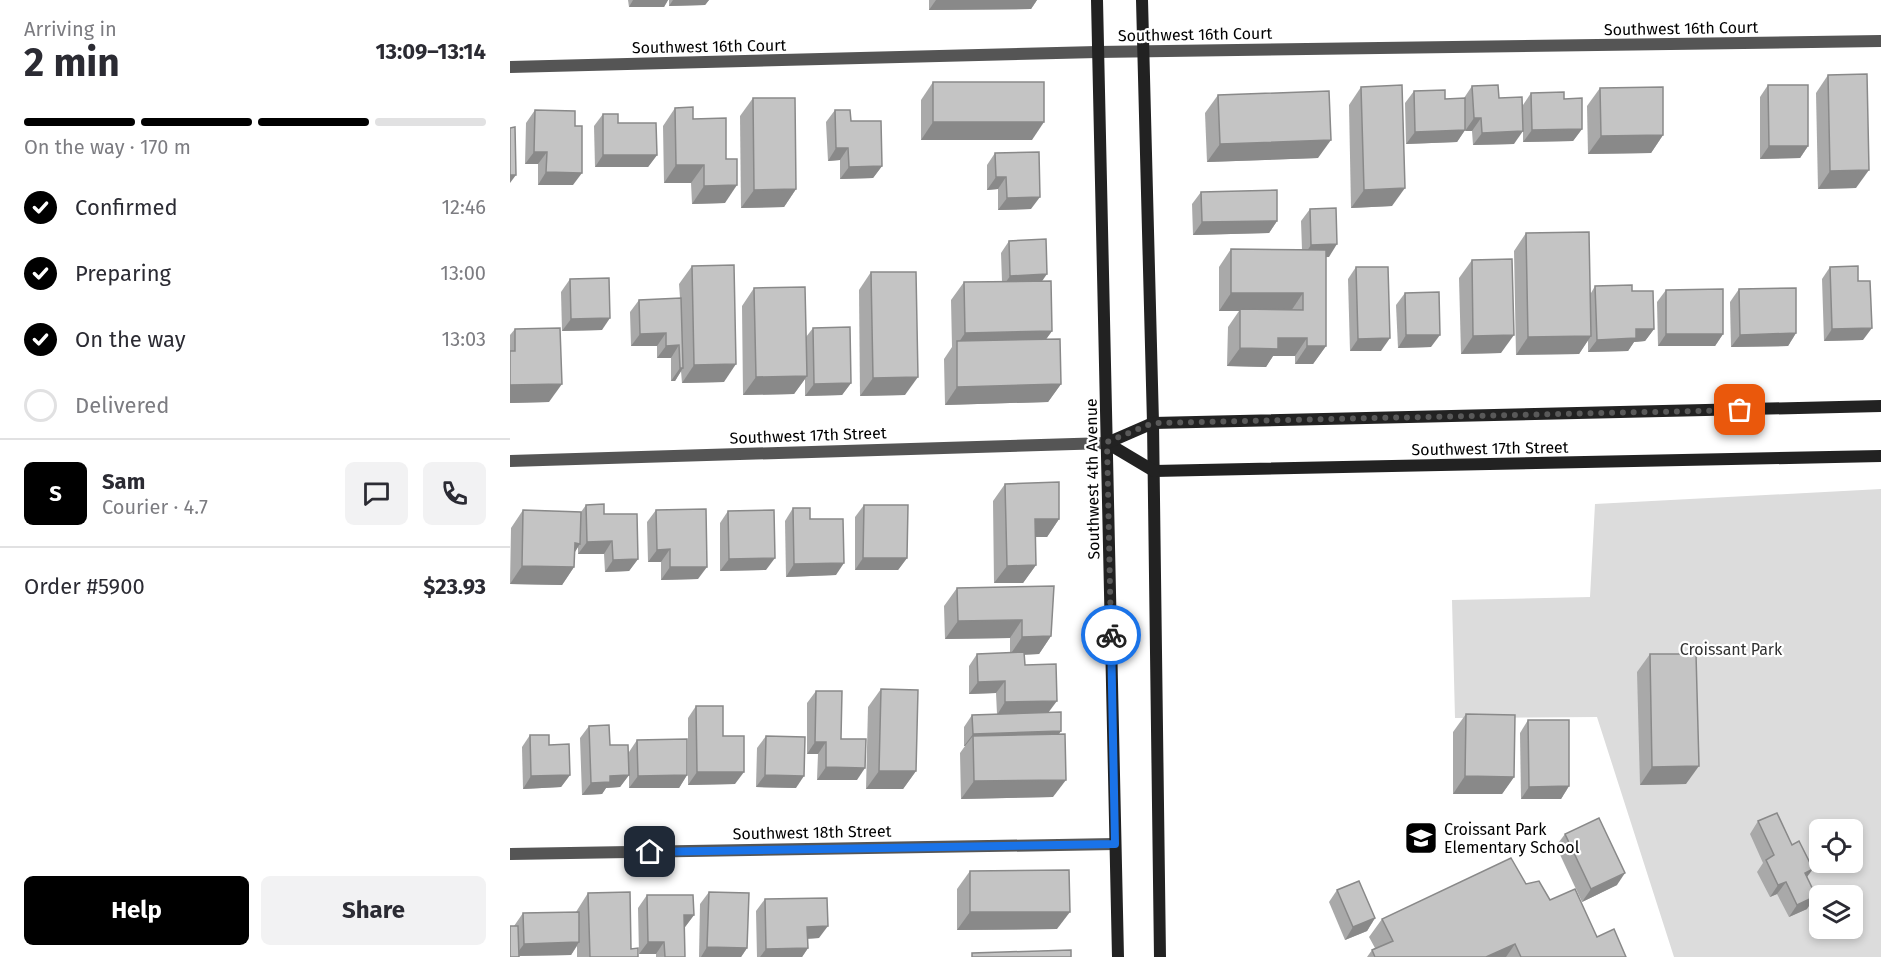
<!DOCTYPE html>
<meta charset="utf-8">
<style>
body{margin:0;font-family:"Fira Sans",sans-serif;background:#f2f2f3;color:#2b2b33;height:100vh;display:flex;flex-direction:column;font-size:22px;white-space:nowrap}
*{box-sizing:border-box;margin:0}
p{font-size:20px;color:#7c7c81}
.icon{flex:none;width:33px;height:33px;fill:none;stroke:currentColor;stroke-width:2;stroke-linecap:round;stroke-linejoin:round}
.map{position:relative;flex:1;overflow:hidden}
.details{display:flex;flex-direction:column;background:#fff;width:510px}
.details>*{flex:none}
.fabs{position:absolute;left:1299px;top:819px;display:grid;gap:12px}
.fabs a{display:grid;place-items:center;width:54px;height:54px;border-radius:9px;background:#fff;box-shadow:0 3px 9px #0003;font-size:30px}
.pin{position:absolute;display:grid;place-items:center;width:51px;height:51px;color:#fff;margin:-26px;border-radius:12px;box-shadow:0 3px 9px #0006}
.courier{position:absolute;display:grid;place-items:center;width:60px;height:60px;margin:-30px;border:4px solid #1a73e8;border-radius:50%;background:#fff;color:#222;box-shadow:0 2px 8px #0007}
.headline em{font-style:normal;font-weight:700}
.headline div{display:flex;flex-direction:column-reverse}
.headline{display:flex;align-items:center;justify-content:space-between;height:102px;padding:0 24px}
h1{font-size:39px;font-weight:700;line-height:45px}
.bar{display:grid;grid-template-columns:repeat(4,1fr);gap:9px 6px;align-content:center;height:72px;padding:0 24px}
.bar i{height:8px;border-radius:4px;background:#e1e1e2}
.bar .on{background:#000}
.bar p{grid-column:span 4}
.line{display:flex;align-items:center;gap:15px;padding:0 24px;border-top:2px solid #e1e1e2}
.line div{flex:1}
.round{display:grid;place-items:center;flex:none;width:63px;height:63px;border-radius:9px;background:#f2f2f3}
ol{padding:0 24px;list-style:none}
li{display:flex;align-items:center;gap:18px;height:66px}
li p{margin-inline-start:auto}
li .icon{padding:6px;border-radius:50%;background:#000;color:#fff;stroke-width:4}
li:last-child{color:#7c7c81}
li i{width:33px;height:33px;border:3px solid #e1e1e2;border-radius:50%}
.button{display:flex;gap:12px;margin-top:auto;padding:12px 24px}
.button a{flex:1;height:69px;border-radius:9px;background:#000;color:#fff;font-size:24px;font-weight:700;line-height:69px;text-align:center}
.button a+a{background:#f2f2f3;color:#2b2b33}
main{display:flex;flex:1;min-height:0}
.map>svg:first-child{display:block}
</style>
<main>
<section class="details">
<div class="headline"><div><h1>2 min</h1><p>Arriving in</p></div><em>13:09–13:14</em></div>
<div class="bar"><i class="on"></i><i class="on"></i><i class="on"></i><i></i><p>On the way · 170 m</p></div>
<ol>
<li><svg class="icon" aria-label="check" viewBox="0 0 24 24"><path d="M5 12l5 5 9-10"/></svg>Confirmed<p>12:46</p></li>
<li><svg class="icon" aria-label="check" viewBox="0 0 24 24"><path d="M5 12l5 5 9-10"/></svg>Preparing<p>13:00</p></li>
<li><svg class="icon" aria-label="check" viewBox="0 0 24 24"><path d="M5 12l5 5 9-10"/></svg>On the way<p>13:03</p></li>
<li><i></i>Delivered</li>
</ol>
<div class="line" style="height:108px"><b class="round" style="background:#000;color:#fff">S</b><div><b>Sam</b><p>Courier · 4.7</p></div><a class="round"><svg class="icon" aria-label="chat" viewBox="0 0 24 24"><path d="M4 5h16v11H9l-5 4z"/></svg></a><a class="round"><svg class="icon" aria-label="phone" viewBox="0 0 24 24"><path d="M5 4h4l2 5-3 2q2 4 5 5l2-3 5 2v4C11 20 4 13 5 4z"/></svg></a></div>
<div class="line" style="height:78px"><div>Order #5900</div><b>$23.93</b></div>
<div class="button"><a>Help</a><a>Share</a></div>
</section>
<div class="map">
<svg width="1371" height="957" viewBox="0 0 1371 957">
<rect width="100%" height="100%" fill="#fff"/>
<path fill="#dcdcdc" fill-rule="evenodd" d="M1371 489V957H1164L1087 717 945 718 942 600 1080 597 1085 504ZM1310 830H1342V862H1310ZM1310 896H1342V928H1310Z"/>
<g fill="none" stroke-linecap="round" stroke-linejoin="round">
<g stroke="#555" stroke-width="12">
<polyline points="0,67 587,52 1371,41"/>
<polyline points="0,461 597,443"/>
<polyline points="0,854 605,844"/>
</g>
<g stroke="#222" stroke-width="12">
<polyline points="587,0 608,957"/>
<polyline points="632,0 643,423 650,957"/>
<polyline points="597,443 644,471 1371,456"/>
<polyline points="597,443 643,423 1371,406"/>
</g>
</g>
<g fill="#a9a9a9">
<polygon points="118,0 158,0 154,7 119,7"/>
<polygon points="159,0 199,0 195,5 159,6"/>
<polygon points="419,0 527,0 521,9 419,10"/>
<polygon points="1318,75 1346,188 1308,189 1306,93"/>
<polygon points="423,82 522,140 411,140 411,100"/>
<polygon points="1258,85 1298,146 1290,158 1250,159 1250,97"/>
<polygon points="962,86 989,98 1004,144 963,145 962,131 955,130 947,142 896,144 895,103 904,91 935,99 954,98"/>
<polygon points="851,87 882,206 841,208 839,105"/>
<polygon points="1090,88 1153,135 1141,153 1078,154 1077,106"/>
<polygon points="1021,93 1072,129 1063,141 1013,142 1013,105"/>
<polygon points="708,95 808,158 697,162 695,113"/>
<polygon points="243,98 286,189 274,207 231,208 230,116"/>
<polygon points="165,108 183,119 215,203 182,204 181,183 154,183 153,126"/>
<polygon points="25,110 63,185 28,185 28,164 15,164 16,123"/>
<polygon points="325,110 341,121 372,166 363,178 330,179 330,160 318,161 316,122"/>
<polygon points="93,114 108,123 147,155 138,167 85,167 84,126"/>
<polygon points="485,153 521,209 488,210 488,189 477,190 477,165"/>
<polygon points="691,192 767,221 759,233 683,235 682,204"/>
<polygon points="800,209 819,257 816,257 816,346 803,364 785,364 785,356 763,356 756,367 717,366 718,327 729,311 709,311 709,267 721,249 792,250 791,221"/>
<polygon points="1016,233 1081,293 1085,286 1122,291 1144,329 1135,341 1124,342 1118,351 1078,352 1078,340 1069,354 1006,355 1004,251"/>
<polygon points="499,241 532,281 542,331 536,339 551,384 538,402 435,405 434,359 442,347 441,300 454,282 492,282 491,253"/>
<polygon points="962,260 991,353 951,354 949,278"/>
<polygon points="182,266 214,382 172,383 171,371 165,381 161,381 161,358 147,358 147,346 121,346 120,312 129,300 170,298 169,284"/>
<polygon points="846,267 871,351 840,351 838,279"/>
<polygon points="1320,267 1348,281 1353,340 1314,341 1312,279"/>
<polygon points="361,272 395,395 350,396 349,290"/>
<polygon points="60,279 92,330 52,331 51,292"/>
<polygon points="244,288 296,337 303,328 341,383 332,395 295,396 295,379 284,394 233,395 232,306"/>
<polygon points="1229,289 1286,333 1278,346 1221,347 1220,302"/>
<polygon points="1156,290 1213,334 1205,346 1148,346 1147,302"/>
<polygon points="895,293 921,347 888,348 886,305"/>
<polygon points="5,329 39,402 0,403 0,335"/>
<polygon points="495,484 549,519 537,537 526,537 526,565 513,583 484,583 483,501"/>
<polygon points="76,505 94,514 128,559 119,571 95,572 94,554 68,554 68,547 65,552 64,567 52,585 0,584 1,528 13,510 71,512"/>
<polygon points="354,505 397,558 388,570 345,570 345,517"/>
<polygon points="283,508 300,519 326,575 276,577 275,521"/>
<polygon points="146,510 188,579 151,580 151,562 138,562 137,522"/>
<polygon points="218,511 256,570 210,571 210,523"/>
<polygon points="544,586 541,636 529,654 514,655 515,665 539,712 551,731 549,734 543,797 451,799 450,753 455,746 454,746 454,727 462,715 487,714 486,693 459,694 459,666 467,654 500,653 500,638 435,639 434,606 447,588"/>
<polygon points="1140,654 1176,784 1130,785 1127,672"/>
<polygon points="371,689 406,771 393,789 356,789 358,707"/>
<polygon points="306,691 331,739 347,780 307,780 308,754 297,754 297,703"/>
<polygon points="186,706 213,736 225,784 178,785 178,718"/>
<polygon points="956,714 1004,777 992,794 943,794 943,732"/>
<polygon points="1018,720 1059,786 1051,799 1011,799 1010,733"/>
<polygon points="79,726 100,745 119,752 127,740 177,775 169,788 119,788 119,775 110,787 96,788 92,794 72,795 70,738"/>
<polygon points="20,735 39,745 60,775 51,787 13,789 12,747"/>
<polygon points="256,736 286,788 246,787 247,748"/>
<polygon points="1248,821 1297,877 1297,909 1279,917 1267,894 1260,897 1247,872 1253,863 1240,834"/>
<polygon points="1055,834 1107,885 1072,902 1046,846"/>
<polygon points="460,871 547,929 447,930 447,889"/>
<polygon points="1016,884 1040,900 1087,937 1116,957 857,957 862,950 865,948 859,937 872,919"/>
<polygon points="827,890 865,918 857,931 835,940 819,902"/>
<polygon points="199,892 237,948 231,957 189,957 190,904"/>
<polygon points="78,893 128,957 67,957 67,946 61,955 9,956 4,926 13,913 66,912"/>
<polygon points="137,895 184,915 175,927 174,927 175,957 146,957 146,954 129,954 128,908"/>
<polygon points="255,899 309,938 297,939 298,948 292,957 247,957 246,911"/>
</g>
<g fill="#898989">
<polygon points="123,0 158,0 154,7 119,7"/>
<polygon points="163,0 199,0 195,5 159,6"/>
<polygon points="426,0 527,0 521,9 419,10"/>
<polygon points="964,118 971,118 962,131 955,131"/>
<polygon points="423,122 534,122 522,140 411,140"/>
<polygon points="1072,129 1063,141 1013,142 1022,130"/>
<polygon points="955,130 947,142 896,144 905,132"/>
<polygon points="1013,131 1004,144 963,145 972,133"/>
<polygon points="1153,135 1141,153 1078,154 1091,136"/>
<polygon points="821,140 808,158 697,162 710,144"/>
<polygon points="1259,146 1298,146 1290,158 1250,159"/>
<polygon points="326,148 338,148 330,160 318,161"/>
<polygon points="24,152 37,152 28,164 15,164"/>
<polygon points="93,155 147,155 138,167 85,167"/>
<polygon points="166,165 194,165 181,183 154,183"/>
<polygon points="372,166 363,178 330,179 339,167"/>
<polygon points="1359,170 1346,188 1308,189 1320,171"/>
<polygon points="36,172 72,173 63,185 28,185"/>
<polygon points="0,175 6,175 0,183"/>
<polygon points="486,177 496,177 488,189 477,190"/>
<polygon points="227,185 215,203 182,204 194,186"/>
<polygon points="895,188 882,206 841,208 854,190"/>
<polygon points="286,189 274,207 231,208 244,190"/>
<polygon points="530,197 521,209 488,210 497,198"/>
<polygon points="767,221 759,233 683,235 692,222"/>
<polygon points="827,244 819,257 792,258 801,245"/>
<polygon points="537,274 528,287 492,288 500,276"/>
<polygon points="721,293 793,293 781,311 709,311"/>
<polygon points="100,318 92,330 52,331 61,319"/>
<polygon points="1362,328 1353,340 1314,341 1322,329"/>
<polygon points="1126,329 1144,329 1135,341 1124,342 1118,351 1078,352 1087,340"/>
<polygon points="542,331 529,349 447,345 455,333"/>
<polygon points="156,333 147,346 121,346 130,334"/>
<polygon points="1286,333 1278,346 1221,347 1230,335"/>
<polygon points="1156,334 1213,334 1205,346 1148,346"/>
<polygon points="896,335 930,335 921,347 888,348"/>
<polygon points="1004,335 991,353 951,354 963,336"/>
<polygon points="1081,336 1069,354 1006,355 1018,337"/>
<polygon points="768,338 797,338 785,356 763,356 756,367 717,366 730,348"/>
<polygon points="880,338 871,351 840,351 848,339"/>
<polygon points="169,345 161,358 147,358 156,346"/>
<polygon points="797,346 816,346 803,364 785,364"/>
<polygon points="226,364 214,382 172,383 184,365"/>
<polygon points="170,368 173,368 165,381 161,381"/>
<polygon points="297,376 284,394 233,395 246,377"/>
<polygon points="408,377 395,395 350,396 363,378"/>
<polygon points="341,383 332,395 295,396 304,384"/>
<polygon points="52,384 39,402 0,403 0,385"/>
<polygon points="551,384 538,402 435,405 447,387"/>
<polygon points="525,519 549,519 537,537 513,537"/>
<polygon points="102,541 94,554 68,554 77,542"/>
<polygon points="65,543 70,544 58,562"/>
<polygon points="160,549 151,562 138,562 147,550"/>
<polygon points="265,558 256,570 210,571 219,559"/>
<polygon points="353,558 397,558 388,570 345,570"/>
<polygon points="128,559 119,571 95,572 103,560"/>
<polygon points="334,563 326,575 276,577 284,564"/>
<polygon points="526,565 513,583 484,583 497,566"/>
<polygon points="12,566 64,567 52,585 0,584"/>
<polygon points="160,567 197,567 188,579 151,580"/>
<polygon points="512,620 500,638 435,639 448,621"/>
<polygon points="541,636 529,654 500,655 512,637"/>
<polygon points="495,681 486,693 459,694 468,682"/>
<polygon points="547,701 538,713 487,715 495,702"/>
<polygon points="551,731 542,743 463,736 455,746 454,746 463,734"/>
<polygon points="305,742 316,742 308,754 297,754"/>
<polygon points="1189,766 1176,784 1130,785 1142,767"/>
<polygon points="316,767 355,768 347,780 307,780"/>
<polygon points="369,771 406,771 393,789 356,789"/>
<polygon points="187,772 234,772 225,784 178,785"/>
<polygon points="60,775 51,787 13,789 21,776"/>
<polygon points="119,775 110,787 96,788 92,794 72,795 81,783 100,776"/>
<polygon points="177,775 169,788 119,788 128,776"/>
<polygon points="255,775 294,776 286,788 246,787"/>
<polygon points="955,776 1004,777 992,794 943,794"/>
<polygon points="556,780 543,797 451,799 464,781"/>
<polygon points="1059,786 1051,799 1011,799 1019,787"/>
<polygon points="1303,869 1294,881 1295,873"/>
<polygon points="1115,873 1107,885 1072,902 1081,889"/>
<polygon points="1276,882 1267,894 1260,897 1268,885"/>
<polygon points="1306,896 1297,909 1279,917 1287,905"/>
<polygon points="460,912 560,912 547,929 447,930"/>
<polygon points="174,915 184,915 175,927 165,927"/>
<polygon points="865,918 857,931 835,940 843,927"/>
<polygon points="318,926 309,938 289,939 297,927"/>
<polygon points="69,942 61,955 5,956 14,944"/>
<polygon points="138,942 154,942 146,954 129,954"/>
<polygon points="1005,944 996,957 976,957"/>
<polygon points="197,947 237,948 231,957 191,957"/>
<polygon points="298,948 292,957 250,957 256,949"/>
</g>
<g fill="#c4c4c4" stroke="#898989" stroke-width="1.5">
<polygon points="1357,74 1359,170 1320,171 1318,75"/>
<rect x="423" y="82" width="111" height="40"/>
<polygon points="892,85 895,188 854,190 851,87"/>
<polygon points="988,85 989,98 1012,97 1013,131 972,133 971,118 964,118 962,86"/>
<polygon points="1258,85 1298,85 1298,146 1259,146"/>
<polygon points="1153,87 1153,135 1091,136 1090,88"/>
<polygon points="935,90 935,99 955,98 955,130 905,132 904,91"/>
<polygon points="819,91 821,140 710,144 708,95"/>
<polygon points="1054,92 1054,99 1072,98 1072,129 1022,130 1021,93"/>
<polygon points="243,98 285,98 286,189 244,190"/>
<polygon points="183,107 183,119 216,118 216,159 227,159 227,185 194,186 194,165 166,165 165,108"/>
<polygon points="25,110 65,111 65,126 72,126 72,173 36,172 37,152 24,152"/>
<polygon points="325,110 340,110 341,121 371,121 372,166 339,167 338,148 326,148"/>
<polygon points="93,114 108,114 108,123 146,123 147,155 93,155"/>
<polygon points="5,127 6,175 0,175 0,128"/>
<polygon points="529,152 530,197 497,198 496,177 486,177 485,153"/>
<polygon points="767,190 767,221 692,222 691,192"/>
<polygon points="826,208 827,244 801,245 800,209"/>
<polygon points="1079,232 1081,336 1018,337 1016,233"/>
<polygon points="536,239 537,274 500,276 499,241"/>
<polygon points="721,249 816,250 816,346 797,346 797,338 768,338 768,349 730,348 730,309 793,310 793,293 721,293"/>
<polygon points="1002,259 1004,335 963,336 962,260"/>
<polygon points="224,265 226,364 184,365 182,266"/>
<polygon points="1348,266 1348,281 1360,281 1362,328 1322,329 1320,267"/>
<polygon points="846,267 878,267 880,338 848,339"/>
<polygon points="361,272 406,272 408,377 363,378"/>
<polygon points="99,278 100,318 61,319 60,279"/>
<polygon points="541,281 542,331 455,333 454,282"/>
<polygon points="1122,285 1122,291 1143,291 1144,329 1126,329 1126,338 1087,340 1085,286"/>
<polygon points="295,287 297,376 246,377 244,288"/>
<polygon points="1286,288 1286,333 1230,335 1229,289"/>
<polygon points="1213,289 1213,334 1156,334 1156,290"/>
<polygon points="929,292 930,335 896,335 895,293"/>
<polygon points="171,298 173,368 170,368 169,345 156,346 156,333 130,334 129,300"/>
<polygon points="340,327 341,383 304,384 303,328"/>
<polygon points="50,328 52,384 0,385 0,351 5,351 5,329"/>
<polygon points="550,339 551,384 447,387 447,341"/>
<polygon points="549,482 549,519 525,519 526,565 497,566 495,484"/>
<polygon points="94,504 94,514 127,514 128,559 103,560 102,541 77,542 76,505"/>
<polygon points="354,505 398,505 397,558 353,558"/>
<polygon points="283,508 300,508 300,519 333,519 334,563 284,564"/>
<polygon points="196,509 197,567 160,567 160,549 147,550 146,510"/>
<polygon points="13,510 71,512 70,544 65,543 64,567 12,566"/>
<polygon points="264,510 265,558 219,559 218,511"/>
<polygon points="544,586 541,636 512,637 512,620 448,621 447,588"/>
<polygon points="514,652 515,665 546,664 547,701 495,702 495,681 468,682 467,654"/>
<polygon points="1140,654 1186,654 1189,766 1142,767"/>
<polygon points="371,689 408,690 406,771 369,771"/>
<polygon points="306,691 332,691 331,739 356,739 355,768 316,767 316,742 305,742"/>
<polygon points="186,706 213,706 213,736 234,736 234,772 187,772"/>
<polygon points="551,712 551,731 463,734 462,715"/>
<polygon points="956,714 1005,715 1004,777 955,776"/>
<polygon points="1018,720 1059,720 1059,786 1019,787"/>
<polygon points="99,725 100,745 118,745 119,775 100,776 100,782 81,783 79,726"/>
<polygon points="555,734 556,780 464,781 463,736"/>
<polygon points="20,735 39,735 39,745 59,744 60,775 21,776"/>
<polygon points="256,736 295,737 294,776 255,775"/>
<polygon points="177,739 177,775 128,776 127,740"/>
<polygon points="1267,813 1282,845 1289,841 1303,869 1295,873 1306,896 1287,905 1276,882 1268,885 1256,860 1264,855 1248,821"/>
<polygon points="1089,818 1115,873 1081,889 1055,834"/>
<polygon points="1001,858 1016,884 1029,881 1040,900 1065,889 1087,937 1104,929 1116,957 1011,957 1005,944 976,957 865,957 862,950 883,941 872,919"/>
<polygon points="559,870 560,912 460,912 460,871"/>
<polygon points="849,881 865,918 843,927 827,890"/>
<polygon points="120,892 121,949 128,948 128,957 80,957 78,893"/>
<polygon points="199,892 239,893 237,948 197,947"/>
<polygon points="137,895 183,895 184,915 174,915 175,957 155,957 154,942 138,942"/>
<polygon points="317,898 318,926 297,927 298,948 256,949 255,899"/>
<polygon points="69,912 69,942 14,944 13,913"/>
<polygon points="0,926 8,926 9,957 0,957"/>
<polygon points="561,950 561,957 462,957 462,953"/>
</g>
<g fill="none" stroke-linecap="round" stroke-linejoin="round">
<polyline stroke="#595959" stroke-width="6" stroke-dasharray="0 10.8" points="601,635 597,442 643,423 1230,410"/>
<polyline stroke="#1a73e8" stroke-width="8" points="140,852 605,844 601,635"/>
</g>
<defs>
<g id="school-square" transform="scale(1.725)"><rect x="-9" y="-9" width="18" height="18" rx="4" fill="#000" stroke="#fff"/><path d="M0-5L7-2L0 1L-7-2ZM-4 1L0 2.5L4 1V4Q0 6-4 4Z" fill="#fff"/></g>
</defs>
<g fill-rule="evenodd">
<use href="#school-square" x="911" y="838"/>
</g>
<g text-anchor="middle" stroke-width="4.5" stroke-linejoin="round" paint-order="stroke">
<g font-size="16" fill="#000" stroke="#fff">
<text transform="translate(1171 28) rotate(-1)" y="6">Southwest 16th Court</text>
<text transform="translate(685 34) rotate(-1)" y="6">Southwest 16th Court</text>
<text transform="translate(199 46) rotate(-1)" y="6">Southwest 16th Court</text>
<text transform="translate(298 435) rotate(-2)" y="6">Southwest 17th Street</text>
<text transform="translate(980 448) rotate(-1)" y="6">Southwest 17th Street</text>
<text transform="translate(582 479) rotate(-91)" y="6">Southwest 4th Avenue</text>
<text transform="translate(302 832) rotate(-1)" y="6">Southwest 18th Street</text>
</g>
<g font-size="16" fill="#333" stroke="#fff">
<text x="1221" y="655">Croissant Park</text>
</g>
<g font-size="16" fill="#000" stroke="#fff" text-anchor="start">
<text x="934" y="835">Croissant Park<tspan x="934" dy="18">Elementary School</tspan></text>
</g>
</g>
</svg>
<div class="fabs">
<a><svg class="icon" aria-label="locate" viewBox="0 0 24 24"><circle cx="12" cy="12" r="6"/><path d="M12 2v4M12 18v4M2 12h4M18 12h4"/></svg></a>
<a><svg class="icon" aria-label="layers" viewBox="0 0 24 24"><path d="M12 4l9 5-9 5-9-5zM3 14l9 5 9-5"/></svg></a>
</div>
<div class="pin" style="left:1230px;top:410px;background:#ea580c"><svg class="icon" aria-label="bag" viewBox="0 0 24 24"><path d="M5 8h14l-1 12H6zM9 8a3 3 0 0 1 6 0"/></svg></div>
<div class="pin" style="left:140px;top:852px;background:#1f2937"><svg class="icon" aria-label="home" viewBox="0 0 24 24"><path d="M3 11l9-7 9 7M6 9v11h12V9"/></svg></div>
<div class="courier" style="left:601px;top:635px"><svg class="icon" aria-label="bike" viewBox="0 0 24 24"><circle cx="6" cy="16" r="4"/><circle cx="18" cy="16" r="4"/><path d="M6 16l4-8h5l3 8M10 8l3 8H6M13 5h3"/></svg></div>
</div>
</main>
